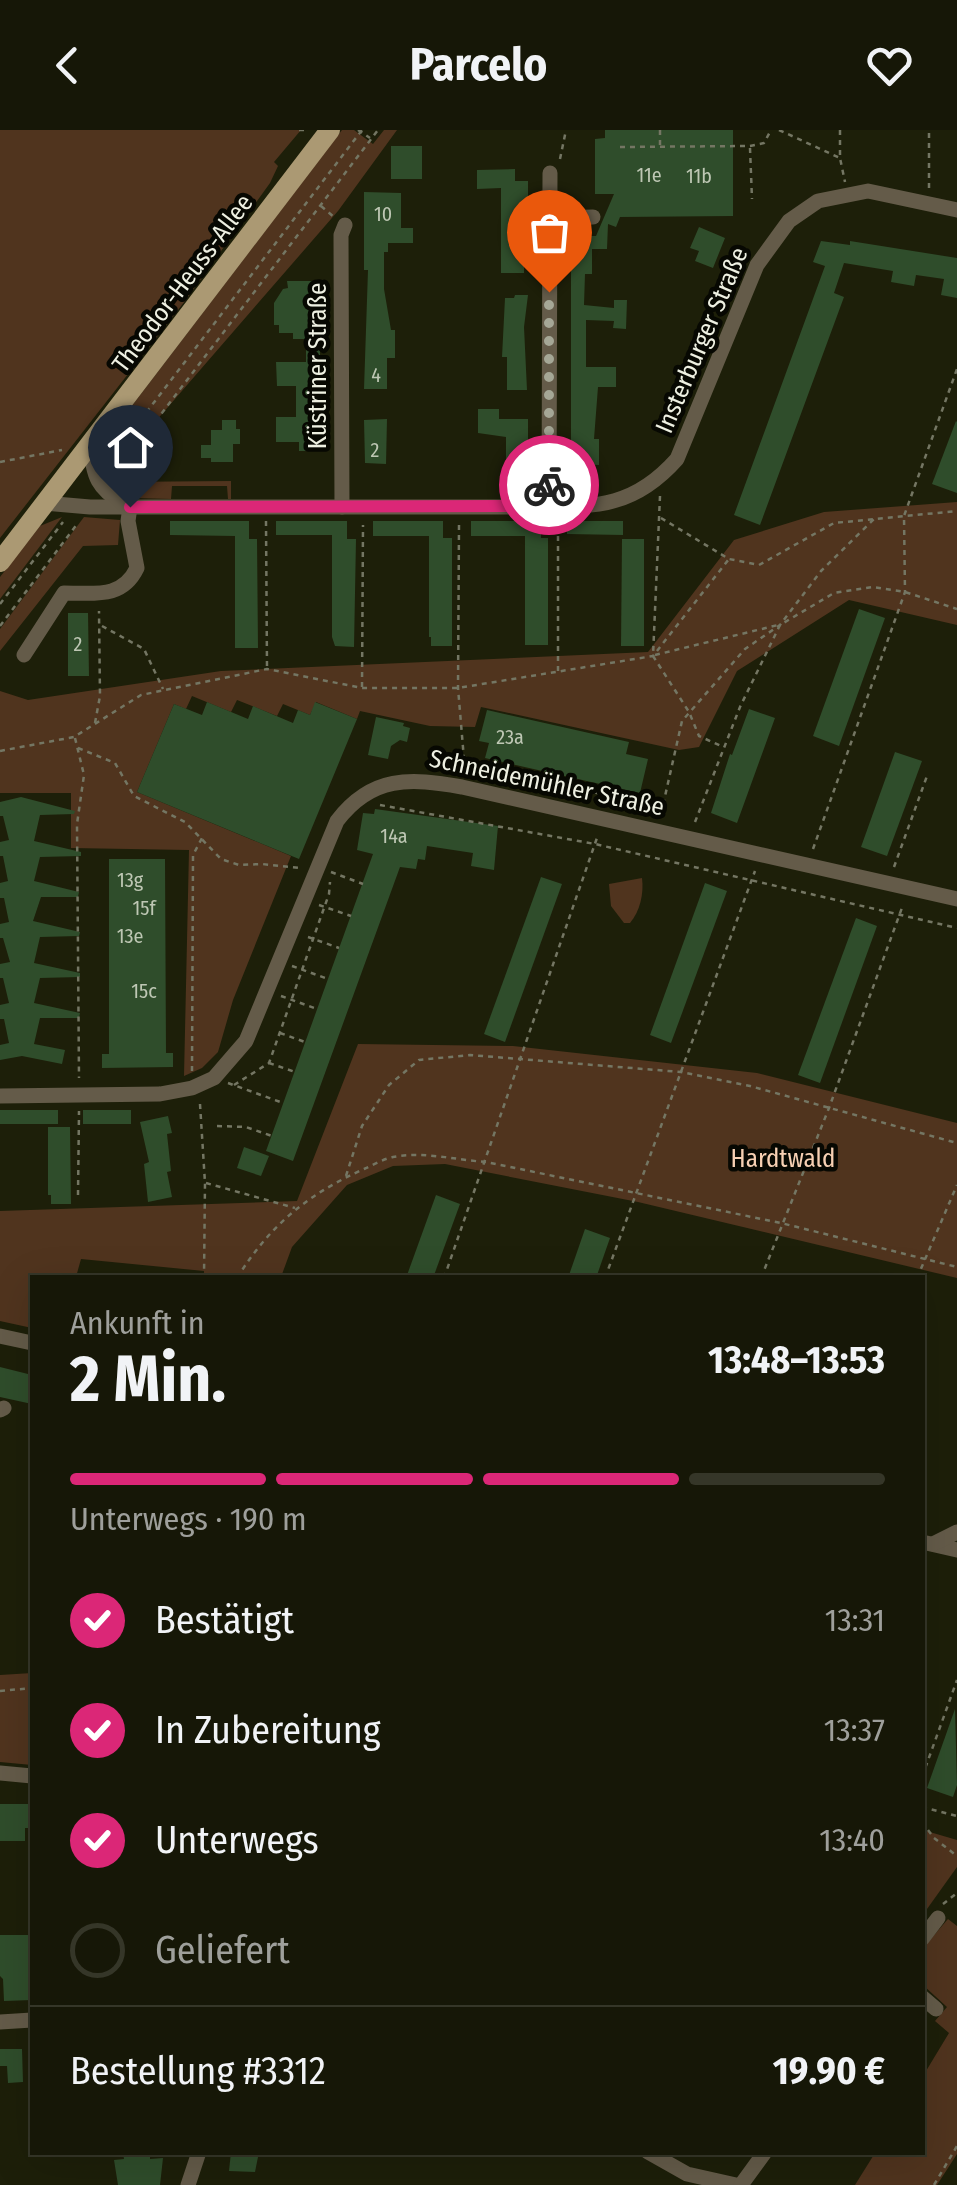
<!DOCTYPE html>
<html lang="de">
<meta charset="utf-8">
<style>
body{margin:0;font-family:"Fira Sans Condensed",sans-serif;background:#232415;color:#f1f3f6;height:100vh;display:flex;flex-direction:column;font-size:38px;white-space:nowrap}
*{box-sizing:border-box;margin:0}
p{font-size:32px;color:#9e9f9b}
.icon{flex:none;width:55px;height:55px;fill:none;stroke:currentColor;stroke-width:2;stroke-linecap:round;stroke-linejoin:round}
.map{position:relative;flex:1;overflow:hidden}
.panel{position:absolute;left:30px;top:1145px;width:895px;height:880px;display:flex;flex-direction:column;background:#161707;border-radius:0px;box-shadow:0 10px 40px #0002,0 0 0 2px #353628}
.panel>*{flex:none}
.pin{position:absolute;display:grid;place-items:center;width:85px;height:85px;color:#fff;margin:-102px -42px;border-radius:50% 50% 50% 0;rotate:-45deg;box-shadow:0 0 10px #0007}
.pin .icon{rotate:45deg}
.courier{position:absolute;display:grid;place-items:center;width:100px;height:100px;margin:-50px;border:8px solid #db2777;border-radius:50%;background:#fff;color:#222;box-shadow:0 2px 12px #0007}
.summary em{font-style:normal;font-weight:700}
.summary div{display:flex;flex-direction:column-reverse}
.summary{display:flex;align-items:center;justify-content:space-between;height:170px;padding:0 40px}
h1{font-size:65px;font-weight:700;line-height:75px}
.bar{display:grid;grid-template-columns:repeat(4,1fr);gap:15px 10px;align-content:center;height:120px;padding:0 40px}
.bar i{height:12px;border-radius:8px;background:#353628}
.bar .on{background:#db2777}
.bar p{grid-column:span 4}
.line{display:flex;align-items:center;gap:25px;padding:0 40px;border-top:2px solid #353628}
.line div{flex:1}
ol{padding:0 40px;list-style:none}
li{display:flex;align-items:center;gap:30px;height:110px}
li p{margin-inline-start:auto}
li .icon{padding:10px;border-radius:50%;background:#db2777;color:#fff;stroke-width:4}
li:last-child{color:#9e9f9b}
li i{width:55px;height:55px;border:5px solid #353628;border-radius:50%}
header{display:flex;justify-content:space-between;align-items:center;height:130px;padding:0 40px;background:#161707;font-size:45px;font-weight:700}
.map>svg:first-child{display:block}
</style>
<header><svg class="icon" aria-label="back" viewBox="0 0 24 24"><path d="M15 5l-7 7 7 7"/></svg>Parcelo<svg class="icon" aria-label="heart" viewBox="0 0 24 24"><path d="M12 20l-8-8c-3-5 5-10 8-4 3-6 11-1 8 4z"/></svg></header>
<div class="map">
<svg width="957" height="2055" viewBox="0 0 957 2055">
<rect width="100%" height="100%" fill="#1d1f09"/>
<g fill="#50341e">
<polygon points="0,0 301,0 274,32 278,36 270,53 185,171 0,408"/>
<path d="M342 0H354L373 14 384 0H397L338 81 103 352C97 342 97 324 102 315Z"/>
<polygon points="231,351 231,369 228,369 227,356 172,356 171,369 133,368 109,357 113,352"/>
<polygon points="957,372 957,495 849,470 737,541 699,617 679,620 481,577 475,597 430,596 360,581 357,589 316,572 310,585 283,574 277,586 237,570 231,582 192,566 186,579 174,574 137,662 291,726 233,870 218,922 202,938 184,946 189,720 71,718 71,663 0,663 0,561 28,570 221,541 648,522 734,410 824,382"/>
<polygon points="62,387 0,469 0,447 40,396"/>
<polygon points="84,387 120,390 118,415 83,416 0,521 0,499"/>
<path d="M642 748C644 764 640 781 630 793H624L611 776 609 754Z"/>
<polygon points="358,914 513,916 757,943 957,993 957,1148 638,1072 445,1034 393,1036 347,1055 292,1117 281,1147 204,1147 204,1141 81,1129 76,1147 32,1148 32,1198 0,1191 0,1081 297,1071"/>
<polygon points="32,1543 32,1635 0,1632 0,1545"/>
<polygon points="923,1700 957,1710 957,1737 927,1779 923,1778"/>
<polygon points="948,1789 957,1796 957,2024 937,2055 855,2055 875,2023 922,2022 923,1946 949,1903 935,1891 947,1877 923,1855 923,1818"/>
</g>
<g fill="#2f4d2b">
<polygon points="605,0 733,0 733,86 620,87 616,97 608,94 607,119 592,119 592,144 585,144 584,175 614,178 614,170 627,170 626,199 613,198 614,191 586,190 586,237 616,237 616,257 598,257 594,309 599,309 599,335 571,334 571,106 596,106 614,64 595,64 595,9 605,8"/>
<rect x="391" y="16" width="31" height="33"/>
<polygon points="515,39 515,51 528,51 528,130 524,130 524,143 501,143 501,58 477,59 477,40"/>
<polygon points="364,62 401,63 401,98 413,98 413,113 388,113 388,122 384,122 384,159 391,200 395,200 395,228 387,228 387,259 364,259 368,140 364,140"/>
<polygon points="699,97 725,108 713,138 695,131 699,121 690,118"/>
<polygon points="821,111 850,115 850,111 957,128 957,168 941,165 944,149 916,145 914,156 891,152 893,141 844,133 834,163 844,167 760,395 734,385 825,136 813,132"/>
<polygon points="287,151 322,151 320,183 316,183 316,209 320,209 320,232 317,232 317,287 323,288 323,321 299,321 299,312 276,312 276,287 296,287 296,256 277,256 276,232 306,232 306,209 293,209 293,203 279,203 279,195 274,195 274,173 283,159 288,158"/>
<polygon points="515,165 528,165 524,197 527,260 507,260 507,227 502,227 505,168 514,168"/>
<polygon points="478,279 499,279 499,289 528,289 528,333 506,333 506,307 478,303"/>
<polygon points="387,289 386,334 365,333 364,290"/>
<polygon points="222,290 236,290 236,299 240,299 240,314 233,314 233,332 211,332 211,328 201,328 201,315 211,315 211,300 222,300"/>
<polygon points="956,291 957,292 957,363 932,354"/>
<polygon points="170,391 249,391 249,409 257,409 258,518 235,518 235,406 170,405"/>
<polygon points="276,391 347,391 347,409 356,409 354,517 335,516 332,507 332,405 276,405"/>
<polygon points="373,391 443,391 443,408 452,408 452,516 431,516 431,507 429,507 429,406 373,406"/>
<polygon points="471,391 541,391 541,408 548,408 548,515 525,515 525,406 471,406"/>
<polygon points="567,391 623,391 623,405 567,404"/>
<polygon points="622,409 644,409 644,516 621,516"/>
<polygon points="859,479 885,488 839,616 813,606"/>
<polygon points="68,483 88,483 89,546 68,546"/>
<polygon points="207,572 248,589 253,576 293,593 298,580 310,585 315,572 357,589 299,729 137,662 174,574 202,585"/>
<polygon points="749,579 775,588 737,693 711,683 730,624 732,625"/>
<polygon points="487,580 629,612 626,624 648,629 640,663 485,628 489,613 479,611"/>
<polygon points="376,587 404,593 403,596 410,598 407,612 400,610 391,616 388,629 368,625"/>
<polygon points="895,622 922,631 887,726 861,717"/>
<polygon points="21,667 75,681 74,684 40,685 34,711 81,722 81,726 40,727 34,751 79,762 78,767 41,767 33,791 80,802 79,806 40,807 34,833 80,843 80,847 40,848 34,873 80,883 79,888 40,888 34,914 65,920 62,934 22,926 0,930 0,915 9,913 4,889 0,889 0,875 9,873 3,848 0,848 0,834 10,832 3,808 0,808 0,794 9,792 4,768 0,768 0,753 8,751 3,726 0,726 0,712 9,710 3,686 0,686 0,672"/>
<polygon points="375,679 498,696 494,740 471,736 473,723 427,716 425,730 418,729 416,739 400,737 293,1031 266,1021 373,724 357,720 363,683 374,684"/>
<polygon points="109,729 165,729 166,923 173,923 173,937 102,938 102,924 109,924"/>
<polygon points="541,747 562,754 505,912 484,904"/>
<polygon points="705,753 727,761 671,913 650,905"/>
<polygon points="856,788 877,796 820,953 798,945"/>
<rect x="0" y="980" width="58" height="14"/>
<rect x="83" y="980" width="48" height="14"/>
<polygon points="168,986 172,1003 167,1004 171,1041 167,1042 172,1067 148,1072 144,1034 149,1032 140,992"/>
<polygon points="48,997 70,997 71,1074 51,1074 51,1065 48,1065"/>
<polygon points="244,1017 269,1026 261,1046 237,1038"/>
<polygon points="436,1065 460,1074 433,1148 406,1148"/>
<polygon points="585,1099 610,1108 596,1148 568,1148"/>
<polygon points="0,1237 32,1245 32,1274 0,1267"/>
<polygon points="955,1579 957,1655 953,1667 927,1658"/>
<polygon points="0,1674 32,1674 32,1698 25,1698 25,1711 0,1711"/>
<polygon points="0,1805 32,1805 32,1870 4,1871 3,1849 0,1846"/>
<polygon points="0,1919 22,1919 23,1952 8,1953 7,1936 0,1936"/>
<polygon points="231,2022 259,2022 255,2042 229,2041"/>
<polygon points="123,2023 150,2023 150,2029 163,2028 160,2055 118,2055 114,2030 124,2029"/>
</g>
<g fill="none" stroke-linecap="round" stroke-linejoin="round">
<g stroke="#747663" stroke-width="2.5" stroke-dasharray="5 5" stroke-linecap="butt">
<polyline points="299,0 304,0"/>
<polyline points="358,0 370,8"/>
<polyline points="660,0 660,15"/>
<polyline points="779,0 840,28"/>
<polyline points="840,0 840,28 845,52"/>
<polyline points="620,17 750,16 764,13 771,0"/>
<polyline points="750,18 752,69"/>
<polyline points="560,29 566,0"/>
<polyline points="929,58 929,0"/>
<polyline points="321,76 334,87"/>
<polyline points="110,330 362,0"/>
<polyline points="0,332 62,320"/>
<polyline points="113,347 378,0"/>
<polyline points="660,366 653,526 689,582 699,606 721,616"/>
<polyline points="661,388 729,429 759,435 834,393 957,381"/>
<polyline points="266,391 267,538"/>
<polyline points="459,395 458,558 465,641"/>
<polyline points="0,474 63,392"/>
<polyline points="0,496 78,393"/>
<polyline points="102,496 144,519 163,559"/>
<polyline points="655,525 778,495"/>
<polyline points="558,541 558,394"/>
<polyline points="362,557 363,395"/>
<polyline points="95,593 100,566 99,481"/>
<polyline points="75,608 84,645 77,694 79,948"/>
<polyline points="78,618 115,633 134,666 185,692 221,729 239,735 262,734 300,738"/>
<polyline points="0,621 74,607 141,565 267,539 362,558 458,558 653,526 729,429"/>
<polyline points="468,634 660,677"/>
<polyline points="380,675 595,714 957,798"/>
<polyline points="661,684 682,591 745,519 780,495 821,441 876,387"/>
<polyline points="695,692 740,577 780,495 834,463 872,457 905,462 957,479"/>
<polyline points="813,719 905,462 904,386 957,239"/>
<polyline points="894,737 927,646"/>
<polyline points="331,742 363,754"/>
<polyline points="319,775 351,786"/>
<polyline points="308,807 339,818"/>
<polyline points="292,836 328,849"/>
<polyline points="281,866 317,879"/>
<polyline points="280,903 305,912"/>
<polyline points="269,933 295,942"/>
<polyline points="192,941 193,725 202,708"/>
<polyline points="228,953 283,973"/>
<polyline points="234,955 269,933 329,764 330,752"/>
<polyline points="200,974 205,1053 204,1148"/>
<polyline points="217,996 246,997 272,1006"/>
<polyline points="346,1046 362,996 389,955 419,930 470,925 681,942 750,956 957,1013"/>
<polyline points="206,1053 295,1078"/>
<polyline points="78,1065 79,981"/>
<path d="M237 1148C270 1095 308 1064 364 1039 373 1035 383 1029 393 1027 423 1021 456 1030 486 1032L781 1093 957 1137"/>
<polyline points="444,1148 598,705"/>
<polyline points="605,1148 755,741"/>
<polyline points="761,1148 829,978 903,775"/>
<polyline points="917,1148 957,1055"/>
<polyline points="0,1561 32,1558"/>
<polyline points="922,1647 957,1550"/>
<polyline points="922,1677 957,1686"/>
<polyline points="922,1692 934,1708 957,1726"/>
<polyline points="943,1774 957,1763"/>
<polyline points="934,2055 957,2016"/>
</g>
<g stroke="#645b49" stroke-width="15">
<polyline points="549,88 593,87"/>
<path d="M91 314C92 346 98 360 126 375"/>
<path d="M44 373 90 377H523C589 376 630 382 677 329L757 135 789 91 818 71 868 61 957 80"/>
<polyline points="342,377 341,105 345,95"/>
<polyline points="549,377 550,43"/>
<path d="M24 525 64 463C95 463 122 469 137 438L128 391 130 377"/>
<path d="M0 966 160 964 192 958 214 948 246 911 337 691C372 645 410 648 462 657L957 769"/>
<polyline points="0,1206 32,1213"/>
<polyline points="0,1280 4,1278"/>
<polyline points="922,1412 957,1420"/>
<polyline points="933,1414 957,1402"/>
<polyline points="0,1643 32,1646"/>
<polyline points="922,1809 938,1788"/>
<polyline points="922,1867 936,1879"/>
<polyline points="0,1892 32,1890"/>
<polyline points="648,2022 687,2044 736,2055"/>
<polyline points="188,2055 199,2022"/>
<polyline points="741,2055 765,2022"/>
</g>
<polyline stroke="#ab9973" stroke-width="20" points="0,432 330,0"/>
</g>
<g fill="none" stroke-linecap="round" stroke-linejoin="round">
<polyline stroke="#a5a796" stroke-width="10" stroke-dasharray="0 18" points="549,355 549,162"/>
<polyline stroke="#db2777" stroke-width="12" points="130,377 549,376 549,355"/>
</g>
<g text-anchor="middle" stroke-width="9" stroke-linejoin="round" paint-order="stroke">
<g font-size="20" fill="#bec7b4">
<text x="649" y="52">11e</text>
<text x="699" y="53">11b</text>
<text x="383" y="91">10</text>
<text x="376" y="252">4</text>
<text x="375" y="327">2</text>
<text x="78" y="521">2</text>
<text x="510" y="614">23a</text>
<text x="394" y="713">14a</text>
<text x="130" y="757">13g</text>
<text x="144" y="785">15f</text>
<text x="130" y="813">13e</text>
<text x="144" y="868">15c</text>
</g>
<g font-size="25" fill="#eef0e2" stroke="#070802">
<text transform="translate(182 153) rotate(-53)" y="9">Theodor-Heuss-Allee</text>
<text transform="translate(701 210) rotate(-67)" y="9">Insterburger Straße</text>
<text transform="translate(317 236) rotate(-90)" y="9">Küstriner Straße</text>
<text transform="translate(547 652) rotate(12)" y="9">Schneidemühler Straße</text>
</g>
<g font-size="25" fill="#f7d0b3" stroke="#070802">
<text x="783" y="1037">Hardtwald</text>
</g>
</g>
</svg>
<div class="pin" style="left:549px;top:162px;background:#ea580c"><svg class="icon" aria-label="bag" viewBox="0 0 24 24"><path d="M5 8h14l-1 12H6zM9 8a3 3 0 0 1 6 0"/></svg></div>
<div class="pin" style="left:130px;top:377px;background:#1f2937"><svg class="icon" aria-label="home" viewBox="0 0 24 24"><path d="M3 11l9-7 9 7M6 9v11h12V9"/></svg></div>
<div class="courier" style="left:549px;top:355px"><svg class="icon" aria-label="bike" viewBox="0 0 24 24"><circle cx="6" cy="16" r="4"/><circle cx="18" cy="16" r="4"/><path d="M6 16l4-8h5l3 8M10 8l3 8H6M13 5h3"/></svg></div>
<section class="panel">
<div class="summary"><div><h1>2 Min.</h1><p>Ankunft in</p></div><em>13:48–13:53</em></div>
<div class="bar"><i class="on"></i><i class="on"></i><i class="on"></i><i></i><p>Unterwegs · 190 m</p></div>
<ol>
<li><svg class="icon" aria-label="check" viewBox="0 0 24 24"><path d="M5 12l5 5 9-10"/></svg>Bestätigt<p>13:31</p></li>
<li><svg class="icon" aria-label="check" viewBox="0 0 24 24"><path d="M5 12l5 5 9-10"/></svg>In Zubereitung<p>13:37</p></li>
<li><svg class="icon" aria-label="check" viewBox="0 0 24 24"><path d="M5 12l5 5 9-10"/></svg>Unterwegs<p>13:40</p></li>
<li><i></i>Geliefert</li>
</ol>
<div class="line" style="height:130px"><div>Bestellung #3312</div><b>19.90 €</b></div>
</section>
</div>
